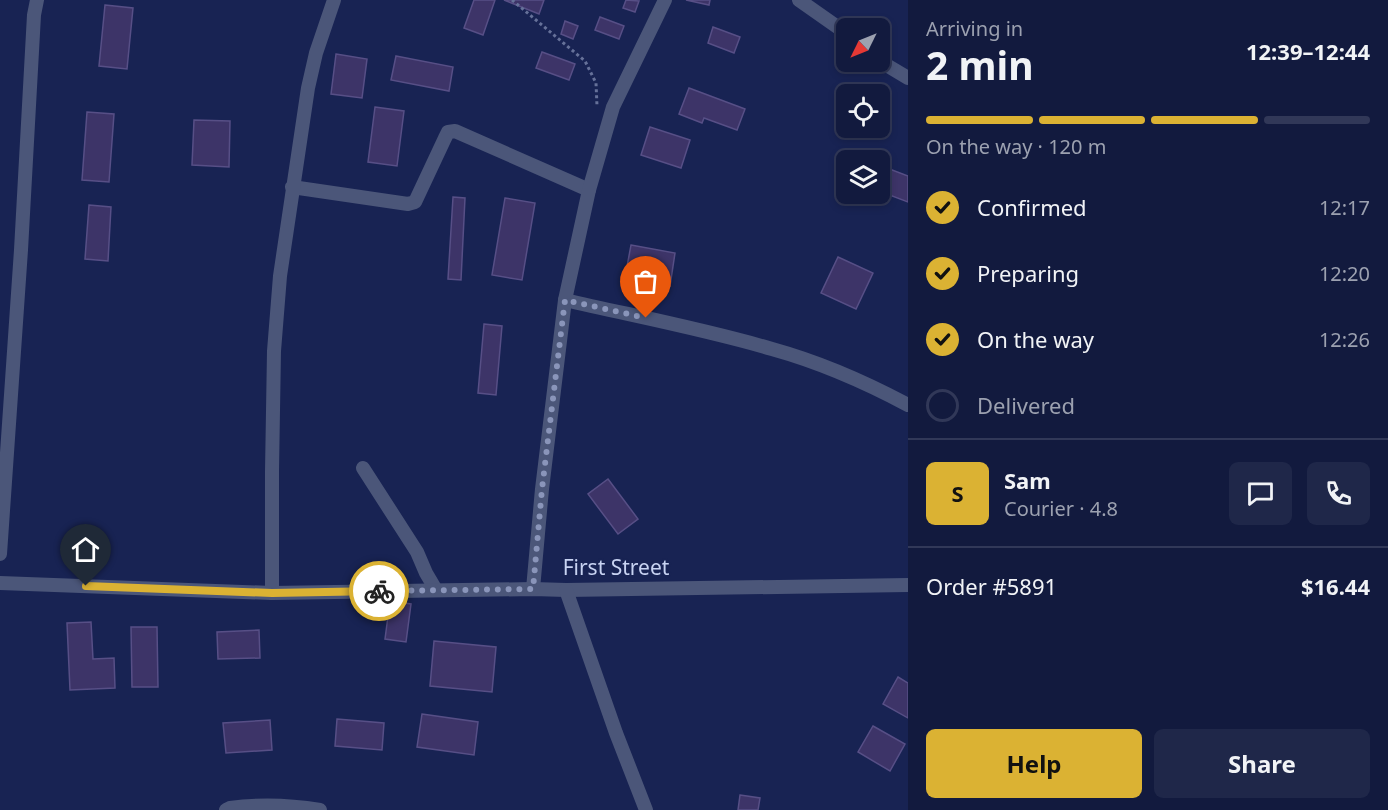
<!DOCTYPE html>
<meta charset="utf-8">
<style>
body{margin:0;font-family:"Noto Sans",sans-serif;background:#1f2749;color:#f1f3f6;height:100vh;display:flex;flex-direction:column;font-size:22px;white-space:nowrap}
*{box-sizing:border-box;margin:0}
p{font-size:20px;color:#9ca1b0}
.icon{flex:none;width:33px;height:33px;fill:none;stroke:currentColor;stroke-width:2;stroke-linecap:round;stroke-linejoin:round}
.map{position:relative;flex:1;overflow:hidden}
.details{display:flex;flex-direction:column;background:#121a3e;width:480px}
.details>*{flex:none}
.needle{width:39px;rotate:227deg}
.controls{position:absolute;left:836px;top:18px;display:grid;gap:12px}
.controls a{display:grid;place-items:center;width:54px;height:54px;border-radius:9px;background:#121a3e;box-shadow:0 3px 9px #0003,0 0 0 2px #313858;font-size:30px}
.pin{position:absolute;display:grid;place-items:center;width:51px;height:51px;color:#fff;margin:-62px -26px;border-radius:50% 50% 50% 0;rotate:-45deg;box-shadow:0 0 6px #0007}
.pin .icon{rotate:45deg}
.courier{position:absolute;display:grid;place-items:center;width:60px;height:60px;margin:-30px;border:4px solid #dbb233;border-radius:50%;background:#fff;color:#222;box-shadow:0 2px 8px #0007}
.overview em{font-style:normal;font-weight:700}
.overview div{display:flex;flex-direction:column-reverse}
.overview{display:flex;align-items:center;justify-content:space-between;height:102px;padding:0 18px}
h1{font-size:39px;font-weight:700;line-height:45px}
.bar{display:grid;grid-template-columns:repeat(4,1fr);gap:9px 6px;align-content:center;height:72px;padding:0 18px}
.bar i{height:8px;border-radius:4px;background:#313858}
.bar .selected{background:#dbb233}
.bar p{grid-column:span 4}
.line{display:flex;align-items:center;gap:15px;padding:0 18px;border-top:2px solid #313858}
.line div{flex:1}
.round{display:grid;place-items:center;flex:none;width:63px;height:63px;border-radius:9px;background:#1f2749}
ol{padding:0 18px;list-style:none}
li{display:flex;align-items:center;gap:18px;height:66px}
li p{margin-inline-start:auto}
li .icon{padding:6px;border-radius:50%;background:#dbb233;color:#111;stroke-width:4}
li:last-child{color:#9ca1b0}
li i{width:33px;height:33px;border:3px solid #313858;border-radius:50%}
.button{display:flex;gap:12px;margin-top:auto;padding:12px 18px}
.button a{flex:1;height:69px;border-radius:9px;background:#dbb233;color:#111;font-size:24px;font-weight:700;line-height:69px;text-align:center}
.button a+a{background:#1f2749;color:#f1f3f6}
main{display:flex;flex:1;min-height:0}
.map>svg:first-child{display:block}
</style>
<main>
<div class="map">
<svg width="908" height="810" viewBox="0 0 908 810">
<rect width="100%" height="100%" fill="#182353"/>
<g fill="#3d3468" stroke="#574f86" stroke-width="1.5">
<polygon points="474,0 495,0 483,35 464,28"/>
<polygon points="504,0 544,0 539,14"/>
<polygon points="626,0 639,1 635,12 623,8"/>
<polygon points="686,0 710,0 709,5"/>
<polygon points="105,5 133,8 127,69 99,66"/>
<polygon points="600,17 624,26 619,39 595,30"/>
<polygon points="565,21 578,26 573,39 561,34"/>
<polygon points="713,27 740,37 734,53 708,43"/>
<polygon points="542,52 575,64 569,80 536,68"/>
<polygon points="336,54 367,59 362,98 331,94"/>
<polygon points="396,56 453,67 449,91 391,80"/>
<polygon points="689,88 745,109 737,130 704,118 702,123 679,114"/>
<polygon points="375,107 404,111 397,166 368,162"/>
<polygon points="87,112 114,114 109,182 82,180"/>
<polygon points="194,120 230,121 229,167 192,165"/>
<polygon points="650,127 690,140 681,168 641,155"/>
<polygon points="852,155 866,160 850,160"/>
<polygon points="879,165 908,176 908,202 879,191"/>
<polygon points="453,197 465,198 461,280 448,279"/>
<polygon points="505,198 535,203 522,280 492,275"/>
<polygon points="89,205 111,207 108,261 85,259"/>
<polygon points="631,245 675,253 670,286 659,284 657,296 638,293 641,275 626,272"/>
<polygon points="838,257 873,273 856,309 821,293"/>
<polygon points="484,324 502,326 496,395 478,393"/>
<polygon points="608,479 638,519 618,534 588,494"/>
<polygon points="390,601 411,604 406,642 385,639"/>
<polygon points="91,622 93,659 114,658 115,688 70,690 67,623"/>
<polygon points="131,627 157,627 158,687 132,687"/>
<polygon points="259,630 260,658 218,659 217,632"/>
<polygon points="434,641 496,647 492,692 430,686"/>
<polygon points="898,677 908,683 908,718 883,704"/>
<polygon points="422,714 478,722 474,755 417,747"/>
<polygon points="337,719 384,723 382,750 335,746"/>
<polygon points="270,720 272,750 226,753 223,723"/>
<polygon points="873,726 905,744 890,771 858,752"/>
<polygon points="740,795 760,798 758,810 738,810"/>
</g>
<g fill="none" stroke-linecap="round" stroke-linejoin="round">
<polyline stroke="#667199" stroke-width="3" stroke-dasharray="3 3" stroke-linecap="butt" points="512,0 585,61 596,83 597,106"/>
<g stroke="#4b5679" stroke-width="14">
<polyline points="799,0 846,33"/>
<polyline points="879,59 888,66 908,78"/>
<polyline points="292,187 408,204 415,202 445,138 448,132 455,131 589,190"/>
<path d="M565 300C634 316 704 329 772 349 819 362 865 382 908 405"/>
<polyline points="363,468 417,552 426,573 436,590"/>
<polyline points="0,554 21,250 34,15 37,0"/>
<polyline points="0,583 272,593 533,589 566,590 908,585"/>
<polyline points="533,589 542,489 565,300 589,190 613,107 665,0"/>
<polyline points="566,590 616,733 646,810"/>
<polyline points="272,593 272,471 274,351 280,276 308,88 316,53 334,0"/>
<path d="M226 810 230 808C260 804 290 805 320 810"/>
</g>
</g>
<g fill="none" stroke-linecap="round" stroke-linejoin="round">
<polyline stroke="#8a95ba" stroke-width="6" stroke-dasharray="0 10.8" points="379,591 533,589 542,489 565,300 646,318"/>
<polyline stroke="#dbb233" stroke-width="8" points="86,586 272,593 379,591"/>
</g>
<g text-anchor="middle" stroke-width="4.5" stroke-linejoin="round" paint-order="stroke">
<g font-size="21" fill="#c8d3f2" stroke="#182353">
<text x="616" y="575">First Street</text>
</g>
</g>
</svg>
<div class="controls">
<a><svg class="needle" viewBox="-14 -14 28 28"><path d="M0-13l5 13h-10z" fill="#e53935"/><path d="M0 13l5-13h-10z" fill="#9ca1b0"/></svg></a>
<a><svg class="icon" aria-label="locate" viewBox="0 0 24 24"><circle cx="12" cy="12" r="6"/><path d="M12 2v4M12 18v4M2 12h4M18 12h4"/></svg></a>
<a><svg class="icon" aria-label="layers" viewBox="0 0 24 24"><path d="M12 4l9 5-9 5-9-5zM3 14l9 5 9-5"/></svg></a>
</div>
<div class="pin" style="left:646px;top:318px;background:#ea580c"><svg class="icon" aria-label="bag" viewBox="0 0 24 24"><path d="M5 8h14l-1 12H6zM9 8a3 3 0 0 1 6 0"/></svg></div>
<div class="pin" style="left:86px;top:586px;background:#1f2937"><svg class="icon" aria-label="home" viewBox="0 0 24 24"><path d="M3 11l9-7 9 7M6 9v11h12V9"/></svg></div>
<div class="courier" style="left:379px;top:591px"><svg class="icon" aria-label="bike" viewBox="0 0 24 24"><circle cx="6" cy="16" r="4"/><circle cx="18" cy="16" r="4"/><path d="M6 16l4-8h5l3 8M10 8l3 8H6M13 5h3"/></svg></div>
</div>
<section class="details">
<div class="overview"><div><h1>2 min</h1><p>Arriving in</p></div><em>12:39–12:44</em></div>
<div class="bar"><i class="selected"></i><i class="selected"></i><i class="selected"></i><i></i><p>On the way · 120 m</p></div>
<ol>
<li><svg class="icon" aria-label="check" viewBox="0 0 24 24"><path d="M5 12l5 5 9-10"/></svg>Confirmed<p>12:17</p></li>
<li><svg class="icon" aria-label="check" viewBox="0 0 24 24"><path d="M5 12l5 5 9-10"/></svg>Preparing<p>12:20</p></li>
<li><svg class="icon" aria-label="check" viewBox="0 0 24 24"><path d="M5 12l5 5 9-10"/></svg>On the way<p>12:26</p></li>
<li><i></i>Delivered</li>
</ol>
<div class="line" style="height:108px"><b class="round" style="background:#dbb233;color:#111">S</b><div><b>Sam</b><p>Courier · 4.8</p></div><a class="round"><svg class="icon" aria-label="chat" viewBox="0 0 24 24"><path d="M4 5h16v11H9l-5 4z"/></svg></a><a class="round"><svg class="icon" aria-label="phone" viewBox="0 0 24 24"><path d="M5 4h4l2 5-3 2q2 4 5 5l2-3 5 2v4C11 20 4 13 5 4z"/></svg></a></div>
<div class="line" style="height:78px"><div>Order #5891</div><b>$16.44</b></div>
<div class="button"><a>Help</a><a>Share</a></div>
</section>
</main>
